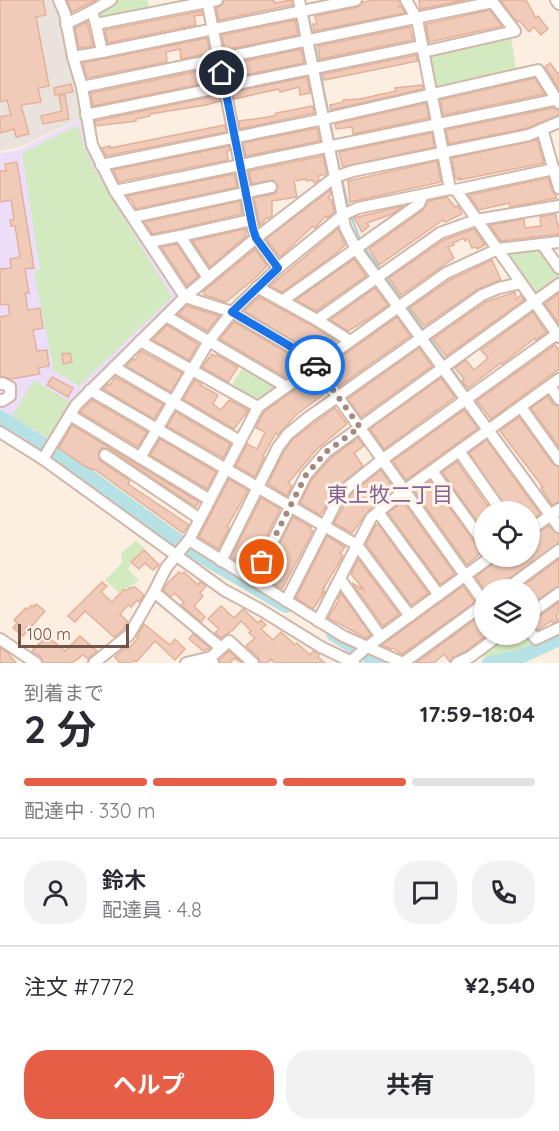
<!DOCTYPE html>
<html lang="ja">
<meta charset="utf-8">
<style>
body{margin:0;font-family:Quicksand,"Noto Sans JP",sans-serif;background:#f2f2f3;color:#2b2b33;height:100vh;display:flex;flex-direction:column;font-size:22px;white-space:nowrap}
*{box-sizing:border-box;margin:0}
p{font-size:20px;color:#7c7c81}
.icon{flex:none;width:33px;height:33px;fill:none;stroke:currentColor;stroke-width:2;stroke-linecap:round;stroke-linejoin:round}
.map{position:relative;height:663px;overflow:hidden}
.sheet{display:flex;flex-direction:column;background:#fff;flex:1}
.sheet>*{flex:none}
.fabs{position:absolute;left:474px;top:501px;display:grid;gap:12px}
.fabs a{display:grid;place-items:center;width:66px;height:66px;border-radius:50%;background:#fff;box-shadow:0 2px 4px #0004;font-size:30px}
.scale{position:absolute;left:18px;bottom:15px;width:111px;box-sizing:border-box;padding-left:6px;border:3px solid #735448;border-top:0;font-size:16px;line-height:21px;white-space:nowrap;color:#735448;-webkit-text-stroke:4px #fff4e7;paint-order:stroke}
.pin{position:absolute;display:grid;place-items:center;width:51px;height:51px;color:#fff;margin:-26px;border:3px solid #fff;border-radius:50%;box-shadow:0 2px 6px #0007}
.courier{position:absolute;display:grid;place-items:center;width:60px;height:60px;margin:-30px;border:4px solid #1a73e8;border-radius:50%;background:#fff;color:#222;box-shadow:0 2px 8px #0007}
.overview em{font-style:normal;font-weight:700}
.overview div{display:flex;flex-direction:column-reverse}
.overview{display:flex;align-items:center;justify-content:space-between;height:102px;padding:0 24px}
h1{font-size:39px;font-weight:700;line-height:45px}
.bar{display:grid;grid-template-columns:repeat(4,1fr);gap:9px 6px;align-content:center;height:72px;padding:0 24px}
.bar i{height:8px;border-radius:4px;background:#e1e1e2}
.bar .on{background:#e65e46}
.bar p{grid-column:span 4}
.line{display:flex;align-items:center;gap:15px;padding:0 24px;border-top:2px solid #e1e1e2}
.line div{flex:1}
.round{display:grid;place-items:center;flex:none;width:63px;height:63px;border-radius:24px;background:#f2f2f3}
.action{display:flex;gap:12px;margin-top:auto;padding:12px 24px}
.action a{flex:1;height:69px;border-radius:24px;background:#e65e46;color:#fff;font-size:24px;font-weight:700;line-height:69px;text-align:center}
.action a+a{background:#f2f2f3;color:#2b2b33}
.map>svg:first-child{display:block}
</style>
<div class="map">
<svg width="559" height="663" viewBox="0 0 559 663">
<rect width="100%" height="100%" fill="#fcefe1"/>
<polygon fill="#eae2dc" points="0,0 54,0 60,12 82,103 83,119 64,126 21,147 0,151"/>
<polygon fill="#ecdef8" points="81,119 87,145 110,191 178,298 73,400 48,440 0,413 0,153 19,150"/>
<g fill="#d3e9c0">
<polygon points="119,0 147,0 150,10 98,20 96,12"/>
<polygon points="511,36 516,70 435,88 428,55"/>
<polygon points="78,125 84,146 94,169 172,297 79,386 54,371 34,271 40,269 22,153"/>
<polygon points="539,247 559,273 559,281 535,298 506,256 508,252"/>
<path d="M244 365 278 385C275 390 271 391 266 394 252 403 244 396 230 388Z"/>
<polygon points="34,380 70,402 48,438 12,416"/>
<path d="M136 541 145 548 129 563 131 565 128 569 139 581C132 587 125 586 119 593L105 580 122 563 121 553Z"/>
<polygon points="505,635 529,635 536,644 522,652 481,657 479,654"/>
</g>
<g fill="none" stroke-linecap="round" stroke-linejoin="round">
<g stroke="#9cd2d7" stroke-width="2">
<polyline points="308,15 313,35"/>
<polyline points="315,44 319,65"/>
<polyline points="320,70 329,115"/>
<polyline points="330,120 334,141"/>
<polyline points="336,150 340,171"/>
<polyline points="342,179 349,209"/>
<polyline points="350,214 361,242"/>
<polyline points="364,247 380,269"/>
<polyline points="385,276 403,301"/>
<polyline points="406,305 424,330"/>
<polyline points="429,337 447,362"/>
<polyline points="450,366 469,393"/>
<polyline points="473,398 490,423"/>
<polyline points="495,430 509,450"/>
</g>
<g stroke="#b6e1e5" stroke-width="14">
<polyline points="0,417 61,456 194,552 286,606"/>
<polyline points="333,634 378,663"/>
<polyline points="489,663 520,657 559,639"/>
</g>
</g>
<g fill="#f1cbb9" stroke="#e4b099" stroke-width="1.5">
<polygon points="0,0 43,0 46,15 36,17 49,86 38,88 41,102 21,105 29,134 16,137 14,129 0,133 0,117 11,115 7,100 0,102"/>
<polygon points="67,0 96,0 72,12"/>
<polygon points="224,0 274,0 274,3 292,0 292,5 219,20 216,8 222,5"/>
<polygon points="374,0 398,0 399,7 401,6 405,13 314,31 313,24 317,24 315,16 358,7 363,2"/>
<polygon points="419,0 466,0 420,9"/>
<polygon points="500,0 526,0 536,18 538,16 548,29 541,35 534,27 529,32 520,21 518,22 516,21"/>
<polygon points="490,10 502,26 429,42 426,24"/>
<polygon points="202,11 202,15 194,16 196,25 108,43 105,30"/>
<polygon points="295,20 298,35 225,50 222,35"/>
<polygon points="87,22 93,46 79,48 75,28"/>
<polygon points="410,27 413,40 320,59 318,46"/>
<polygon points="207,38 210,53 181,59 180,49 166,52 167,62 87,78 83,63"/>
<polygon points="301,49 304,63 230,78 228,65"/>
<polygon points="416,55 418,61 324,80 323,74"/>
<polygon points="550,63 559,75 559,89 545,67"/>
<polygon points="213,68 216,81 93,106 91,93"/>
<polygon points="307,77 310,93 300,95 299,87 280,92 279,89 234,99 233,92"/>
<polygon points="535,78 545,94 443,115 440,100"/>
<polygon points="71,84 73,92 55,95 54,88"/>
<polygon points="422,85 423,89 331,110 330,105 343,102 343,100 360,99 396,91 395,88"/>
<polygon points="65,95 69,119 43,124 41,116 62,111 59,96"/>
<polygon points="219,95 220,101 206,105 150,114 150,116 136,119 136,121 96,126 95,121"/>
<polygon points="426,103 429,118 353,134 352,127 336,129 335,124"/>
<polygon points="313,106 314,113 240,129 239,121 268,117 276,115 276,113"/>
<polygon points="553,108 559,110 559,115 527,128 449,144 446,130"/>
<polygon points="225,125 226,132 106,156 102,148 110,146 110,148"/>
<polygon points="317,128 320,141 246,156 243,143"/>
<polygon points="432,133 434,147 343,167 339,152"/>
<polygon points="537,140 544,163 459,180 461,178 457,179 455,177 452,158"/>
<polygon points="229,146 230,150 227,151 228,160 119,182 113,170"/>
<polygon points="323,156 327,174 318,176 319,180 316,182 314,183 313,180 306,181 306,179 294,181 297,197 272,201 272,216 264,220 264,222 260,225 254,198 273,194 276,192 278,186 273,180 252,184 249,171"/>
<polygon points="437,161 441,182 350,202 348,181"/>
<polygon points="17,162 34,268 25,269 29,293 25,293 28,310 40,308 43,328 33,330 37,351 47,350 49,366 38,368 40,374 11,379 0,376 0,317 10,315 8,304 0,305 0,269 11,268 10,259 20,257 15,226 11,226 10,220 14,219 11,200 0,202 0,171 6,171 5,164"/>
<polygon points="234,174 237,187 136,209 132,201 127,196"/>
<polygon points="548,178 552,190 557,198 510,207 509,203 479,210 469,195"/>
<polygon points="330,190 331,195 328,197 332,201 334,212 327,218 326,216 315,228 313,226 280,257 266,239"/>
<polygon points="447,197 455,207 458,206 462,214 445,222 443,220 379,265 369,249 423,210 428,201"/>
<polygon points="240,201 242,214 178,229 152,234 145,222"/>
<polygon points="403,206 392,214 367,223 369,226 362,232 354,218"/>
<polygon points="556,214 557,224 559,224 559,234 501,241 490,225 524,219 525,228 541,226 540,217"/>
<polygon points="245,229 246,236 210,267 192,241"/>
<polygon points="338,229 345,245 334,255 282,292 270,286"/>
<polygon points="474,229 485,245 477,249 476,247 472,248 468,239 465,241 464,238 453,243 454,245 448,247 454,258 401,295 389,278 444,240"/>
<polygon points="177,244 198,276 187,286 161,247"/>
<polygon points="255,249 267,266 254,279 226,302 205,295 203,292"/>
<polygon points="354,259 366,276 316,311 296,300"/>
<polygon points="492,260 501,280 478,289 424,326 410,308 450,280"/>
<polygon points="375,288 388,305 368,319 348,331 330,320"/>
<polygon points="515,292 516,299 521,295 524,300 446,356 433,339 486,302"/>
<polygon points="559,293 559,324 545,304"/>
<polygon points="259,297 313,326 336,341 334,343 323,351 321,350 317,355 244,311"/>
<polygon points="187,306 219,316 207,331 178,314"/>
<polygon points="533,312 546,332 536,340 535,338 502,364 501,363 468,388 462,381 464,379 455,368 466,360 474,370 488,358 481,350"/>
<polygon points="397,317 410,336 339,386 326,368"/>
<polygon points="234,322 303,362 299,368 297,370 294,368 290,375 287,375 285,377 220,339"/>
<polygon points="167,325 198,344 189,360 153,340"/>
<polygon points="555,345 559,350 559,369 491,419 477,401"/>
<polygon points="419,348 432,366 361,417 348,399"/>
<polygon points="141,351 182,373 171,392 126,366 133,359 135,360"/>
<polygon points="70,353 72,362 63,364 62,354"/>
<polygon points="212,354 216,356 217,355 238,367 228,382 202,367"/>
<polygon points="314,376 319,384 317,386 324,394 296,415 278,435 276,433 263,456 264,457 255,477 236,466 247,444 257,449 265,432 256,428 264,412"/>
<polygon points="52,377 73,388 68,397 47,385"/>
<polygon points="115,377 163,404 154,419 103,389 108,384 110,385"/>
<polygon points="441,378 455,397 384,449 370,429"/>
<polygon points="195,380 201,384 200,385 218,395 213,404 221,410 229,400 248,410 234,429 183,399"/>
<polygon points="548,396 553,404 559,406 559,447 531,408"/>
<polygon points="92,400 147,432 138,447 80,412"/>
<polygon points="335,408 347,424 317,449 288,483 292,486 287,496 268,484 284,451 293,439"/>
<polygon points="464,410 478,428 406,480 393,461"/>
<polygon points="176,412 230,444 223,458 167,426"/>
<polygon points="519,417 553,464 559,467 559,502 552,505 541,488 543,487 500,431"/>
<polygon points="72,425 199,502 196,507 109,449 102,448 99,451 99,460 130,481 128,484 189,525 183,533 94,469 93,470 83,465 59,448"/>
<polygon points="358,438 364,446 354,453 363,466 341,484 320,515 300,503 312,479 331,458"/>
<polygon points="160,439 216,472 207,489 150,455"/>
<polygon points="487,440 540,514 530,521 530,512 509,512 469,453"/>
<polygon points="457,462 492,512 484,512 484,531 442,472"/>
<polygon points="381,470 393,487 374,503 352,533 334,523 352,493"/>
<polygon points="229,479 248,490 227,527 229,528 218,549 199,537"/>
<polygon points="430,481 478,547 484,550 467,565 415,492"/>
<polygon points="261,498 280,509 250,569 231,557"/>
<polygon points="403,501 455,574 440,584 388,513"/>
<polygon points="293,517 311,527 310,529 313,531 282,589 263,577"/>
<polygon points="376,525 379,525 428,593 411,605 366,544"/>
<polygon points="548,526 559,534 559,543 501,584 498,590 484,590 476,577 502,556 530,556 530,537"/>
<polygon points="327,536 345,547 340,554 343,556 323,589 325,587 322,593 325,591 313,609 296,598"/>
<polygon points="144,550 159,565 153,570 145,563 139,569 131,562"/>
<polygon points="358,559 399,614 383,626 352,583 364,590 351,574"/>
<polygon points="559,559 559,586 531,604 530,590 518,590"/>
<polygon points="179,572 182,574 184,572 198,585 200,582 206,586 200,593 203,596 194,606 205,617 201,622 181,605 184,602 174,593 171,597 163,590 167,584"/>
<polygon points="102,582 107,586 101,592 112,602 124,589 126,591 129,588 135,587 144,595 139,602 137,600 131,607 128,605 120,614 128,622 123,630 114,637 85,611 75,622 68,616"/>
<polygon points="463,586 475,602 402,654 393,648 391,649 382,645"/>
<polygon points="341,593 371,635 366,638 328,618 339,600 338,599"/>
<polygon points="559,602 559,613 556,616 559,621 553,623 551,621 538,630 530,624 530,621 534,620"/>
<polygon points="36,604 45,611 23,636 13,628 17,623 14,620 26,608 28,609 32,605 34,607"/>
<polygon points="221,606 234,618 243,609 258,623 261,620 266,625 261,629 273,640 281,632 295,645 297,643 310,655 313,651 319,655 318,657 325,663 275,663 271,659 267,663 260,663 258,657 246,646 255,638 249,633 251,631 241,621 232,631 221,638 215,633 219,629 208,619"/>
<polygon points="484,613 484,634 488,634 466,651 453,657 450,662 444,654 434,663 416,663"/>
<polygon points="144,624 170,645 175,639 185,649 175,660 155,641 136,662 134,660 131,663 120,663 115,657 126,647 128,649 138,638 137,637"/>
<polygon points="193,634 210,648 203,651 189,639"/>
<polygon points="47,636 65,651 80,636 97,651 88,659 83,655 72,663 43,663 41,657 32,651"/>
<polygon points="0,648 7,652 16,663 0,663"/>
<polygon points="229,651 242,663 234,658 230,663 220,663 220,660"/>
</g>
<g fill="none" stroke-linecap="round" stroke-linejoin="round">
<g stroke="#cfb8ab" stroke-width="14">
<g id="minor">
<polyline points="59,0 65,14 73,57 82,87 92,145 115,191 185,297 232,312 310,358 484,602"/>
<polyline points="207,0 253,229 256,238 278,268"/>
<polyline points="299,0 345,227 356,249 559,527"/>
<polyline points="406,0 417,19 450,189 456,190 559,337"/>
<polyline points="556,0 559,4"/>
<polyline points="92,11 111,0"/>
<polyline points="66,24 92,11 96,24 217,0"/>
<polyline points="102,52 356,0"/>
<polyline points="423,52 515,31 491,0"/>
<polyline points="73,57 102,52 96,24"/>
<polyline points="82,87 493,2"/>
<polyline points="86,115 422,46"/>
<polyline points="542,129 559,188"/>
<polyline points="101,165 324,119 538,70 559,103"/>
<polyline points="456,190 554,169"/>
<polyline points="115,191 559,99"/>
<polyline points="133,217 271,187"/>
<polyline points="180,236 251,220"/>
<polyline points="149,242 180,236 208,278"/>
<polyline points="542,244 559,268"/>
<polyline points="257,287 317,320 350,341"/>
<polyline points="282,301 419,204 423,195"/>
<polyline points="166,316 285,386"/>
<polyline points="317,320 440,233 476,220 559,206"/>
<polyline points="140,341 258,407"/>
<polyline points="114,367 240,441"/>
<polyline points="0,384 2,383 10,387 10,396 2,401 0,400"/>
<polyline points="550,386 559,399"/>
<polyline points="90,390 357,545 410,616"/>
<polyline points="521,407 559,460"/>
<polyline points="70,415 210,500"/>
<polyline points="0,432 43,459 224,590 261,610 321,647 354,663"/>
<polyline points="459,451 502,512"/>
<polyline points="105,455 200,519"/>
<polyline points="140,458 209,341 232,312 278,268 343,215 358,208 450,189"/>
<polyline points="43,459 76,405 185,297 256,238 335,177 353,171 529,135 559,122"/>
<polyline points="432,471 484,543"/>
<polyline points="378,512 439,595"/>
<polyline points="530,530 559,509"/>
<polyline points="189,540 343,636 403,663"/>
<polyline points="221,561 278,447 288,434 309,417 482,295 499,288 521,283"/>
<polyline points="340,579 381,637"/>
<polyline points="253,581 306,475 326,452 559,284"/>
<polyline points="505,590 559,550"/>
<polyline points="154,592 220,647"/>
<polyline points="286,601 336,503 347,488 383,459 557,334"/>
<polyline points="530,614 559,593"/>
<polyline points="318,621 371,518 405,490 559,379"/>
<polyline points="530,632 536,639 559,628"/>
<polyline points="0,639 36,663"/>
<polyline points="351,661 367,647 492,556"/>
<polyline points="94,663 129,635 154,592 166,568 189,540 258,407 446,273 498,249 559,242"/>
<polyline points="186,663 211,657"/>
<polyline points="213,663 209,659 229,641 253,663"/>
<polyline points="403,663 484,604"/>
<polyline points="457,663 470,657 501,634"/>
</g>
</g>
<use href="#minor" stroke="#fff" stroke-width="10"/>
</g>
<g fill="none" stroke-linecap="round" stroke-linejoin="round">
<polyline stroke="#a38a7e" stroke-width="6" stroke-dasharray="0 10.8" points="262,562 306,475 326,452 360,427 315,365"/>
<polyline stroke="#1a73e8" stroke-width="8" points="222,73 253,229 256,238 278,268 232,312 310,358 315,365"/>
</g>
<g text-anchor="middle" stroke-width="6" stroke-linejoin="round" paint-order="stroke">
<g font-size="21" fill="#816396" stroke="#fff4e7">
<text x="390" y="502">東上牧二丁目</text>
</g>
</g>
</svg>
<div class="fabs">
<a><svg class="icon" aria-label="locate" viewBox="0 0 24 24"><circle cx="12" cy="12" r="6"/><path d="M12 2v4M12 18v4M2 12h4M18 12h4"/></svg></a>
<a><svg class="icon" aria-label="layers" viewBox="0 0 24 24"><path d="M12 4l9 5-9 5-9-5zM3 14l9 5 9-5"/></svg></a>
</div>
<div class="scale">100 m</div>
<div class="pin" style="left:262px;top:562px;background:#ea580c"><svg class="icon" aria-label="bag" viewBox="0 0 24 24"><path d="M5 8h14l-1 12H6zM9 8a3 3 0 0 1 6 0"/></svg></div>
<div class="pin" style="left:222px;top:73px;background:#1f2937"><svg class="icon" aria-label="home" viewBox="0 0 24 24"><path d="M3 11l9-7 9 7M6 9v11h12V9"/></svg></div>
<div class="courier" style="left:315px;top:365px"><svg class="icon" aria-label="car" viewBox="0 0 24 24"><path d="M5 17H2v-5l4-1 3-4h7l3 4 3 1v5h-3M9 17h6M6 11h13"/><circle cx="7" cy="17" r="2"/><circle cx="17" cy="17" r="2"/></svg></div>
</div>
<section class="sheet">
<div class="overview"><div><h1>2 分</h1><p>到着まで</p></div><em>17:59–18:04</em></div>
<div class="bar"><i class="on"></i><i class="on"></i><i class="on"></i><i></i><p>配達中 · 330 m</p></div>
<div class="line" style="height:108px"><a class="round"><svg class="icon" aria-label="person" viewBox="0 0 24 24"><circle cx="12" cy="8" r="4"/><path d="M4 21q1-7 8-7t8 7"/></svg></a><div><b>鈴木</b><p>配達員 · 4.8</p></div><a class="round"><svg class="icon" aria-label="chat" viewBox="0 0 24 24"><path d="M4 5h16v11H9l-5 4z"/></svg></a><a class="round"><svg class="icon" aria-label="phone" viewBox="0 0 24 24"><path d="M5 4h4l2 5-3 2q2 4 5 5l2-3 5 2v4C11 20 4 13 5 4z"/></svg></a></div>
<div class="line" style="height:78px"><div>注文 #7772</div><b>¥2,540</b></div>
<div class="action"><a>ヘルプ</a><a>共有</a></div>
</section>
